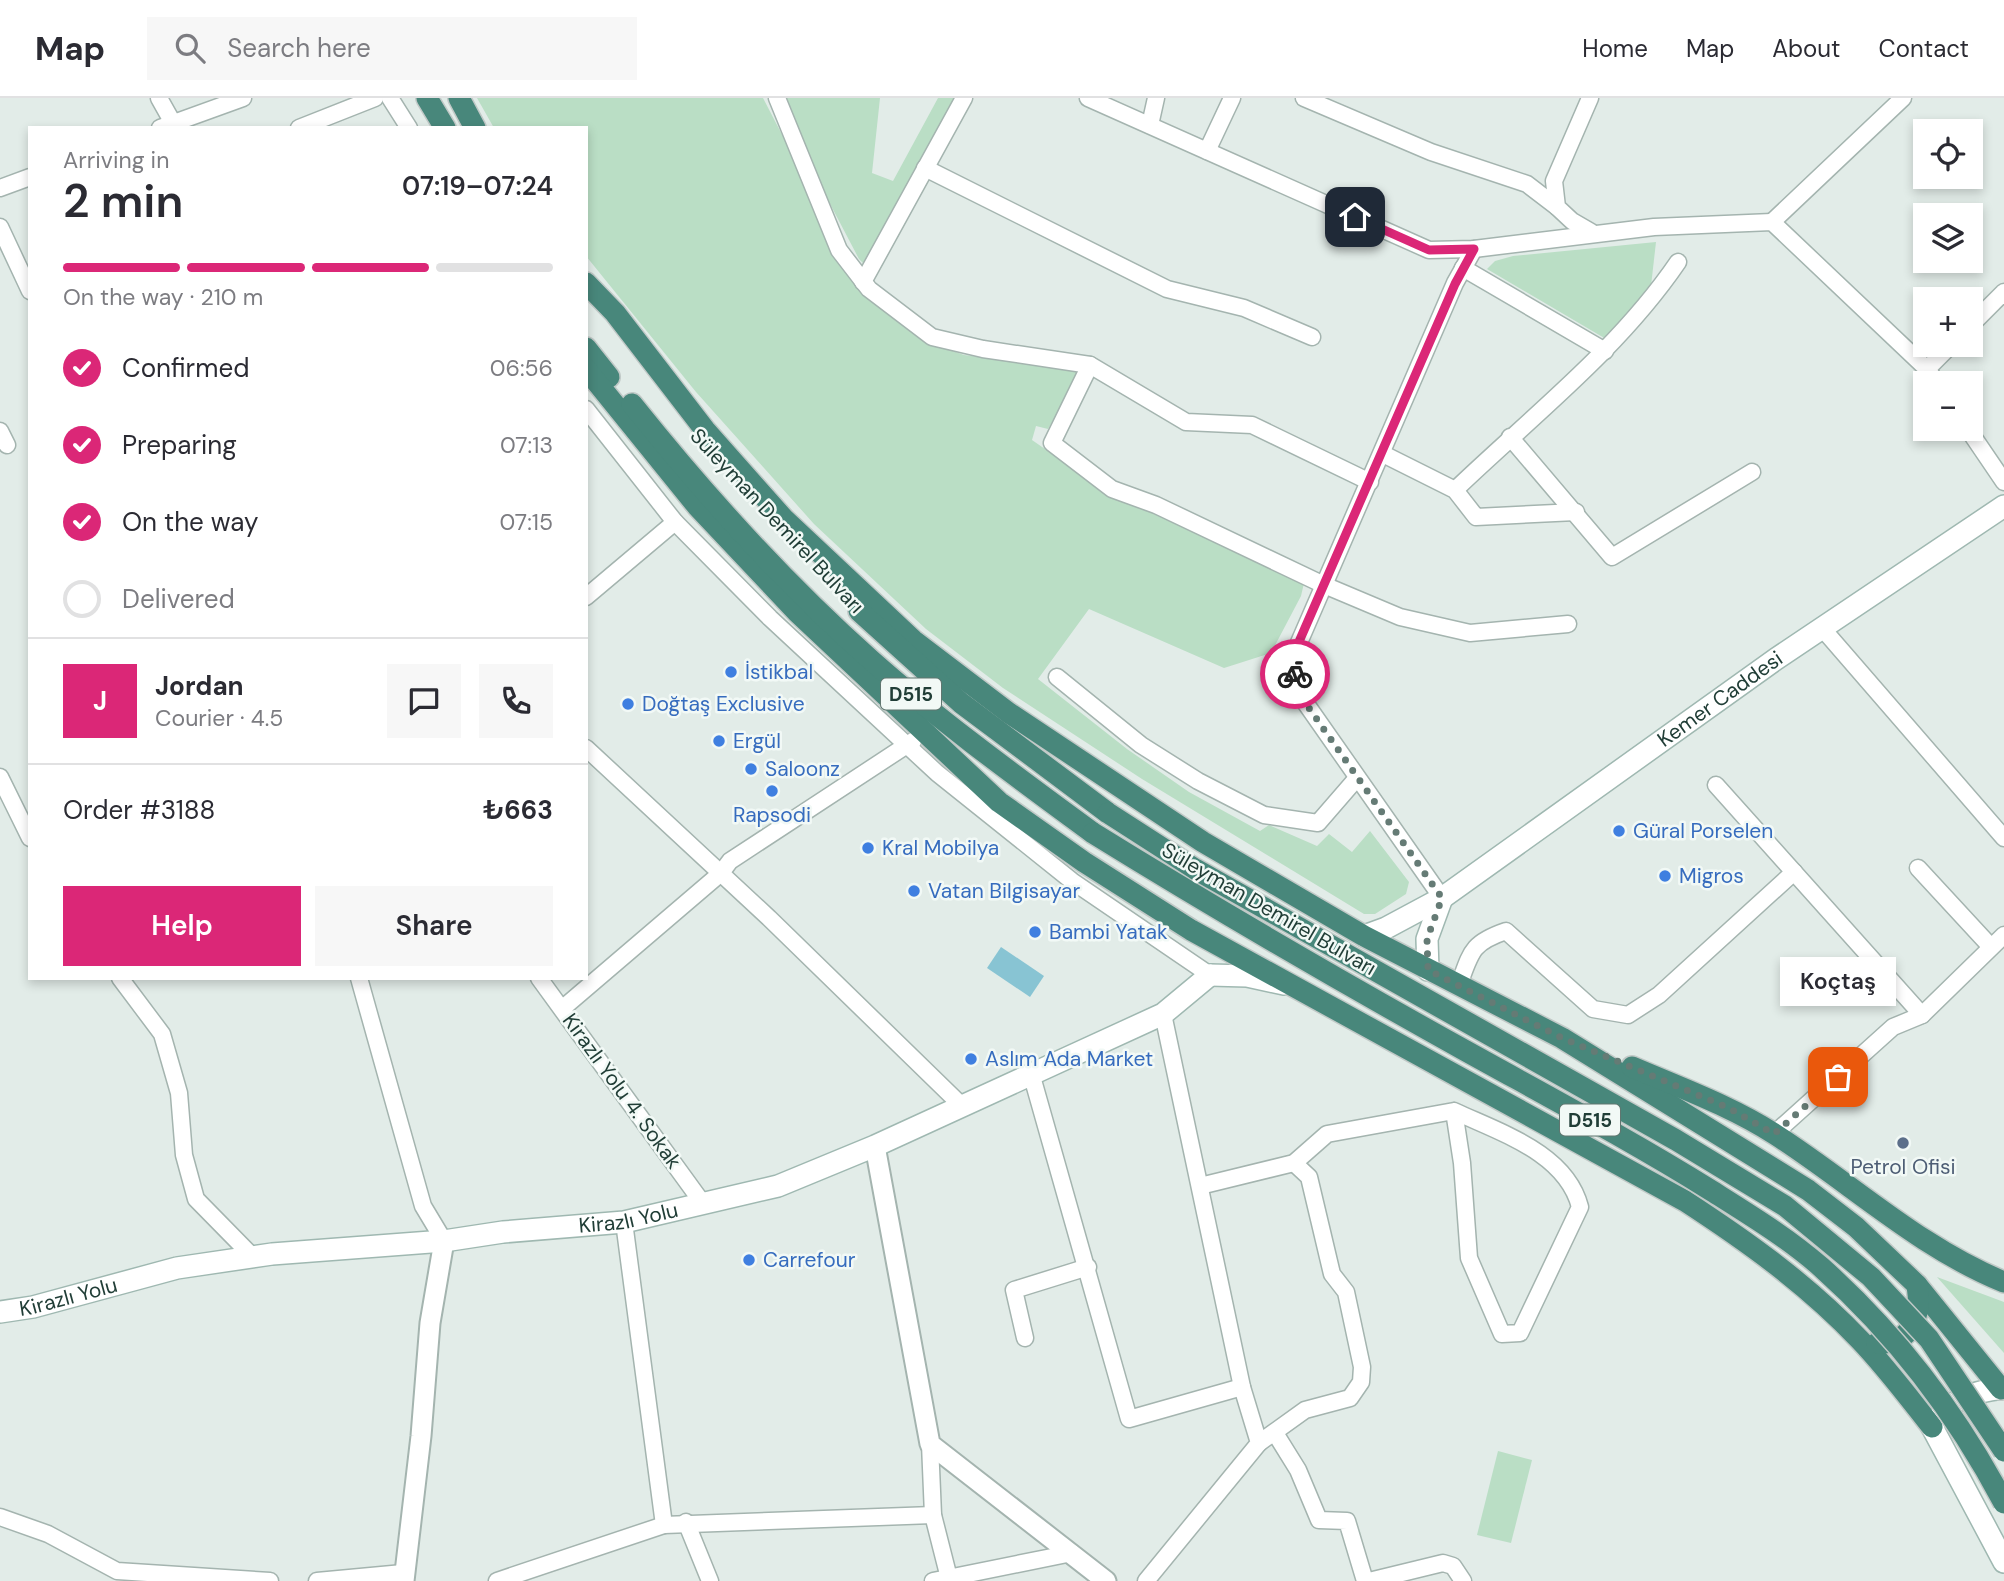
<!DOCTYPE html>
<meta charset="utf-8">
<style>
body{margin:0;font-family:"DM Sans",sans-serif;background:#f7f7f7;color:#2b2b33;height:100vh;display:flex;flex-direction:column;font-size:26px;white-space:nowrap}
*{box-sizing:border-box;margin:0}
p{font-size:23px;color:#7c7c81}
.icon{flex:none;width:38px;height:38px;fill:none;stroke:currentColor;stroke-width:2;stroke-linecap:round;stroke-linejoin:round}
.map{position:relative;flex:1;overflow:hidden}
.panel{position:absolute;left:28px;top:28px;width:560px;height:854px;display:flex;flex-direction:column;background:#fff;border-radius:0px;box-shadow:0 4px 10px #0003}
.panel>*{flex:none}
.controls{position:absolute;left:1913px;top:21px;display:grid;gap:14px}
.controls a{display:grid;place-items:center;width:70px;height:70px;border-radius:0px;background:#fff;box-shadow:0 4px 10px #0003;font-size:35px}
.pin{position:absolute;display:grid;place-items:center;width:60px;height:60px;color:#fff;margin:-30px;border-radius:14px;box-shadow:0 4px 10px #0006}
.courier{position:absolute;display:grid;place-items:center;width:70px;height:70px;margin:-35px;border:5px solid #db2777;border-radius:50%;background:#fff;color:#222;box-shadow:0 2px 9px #0007}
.bubble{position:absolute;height:49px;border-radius:0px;background:#fff;box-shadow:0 4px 10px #0003;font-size:23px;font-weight:600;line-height:49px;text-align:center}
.summary em{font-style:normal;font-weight:600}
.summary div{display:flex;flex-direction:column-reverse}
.summary{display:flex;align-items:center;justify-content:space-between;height:119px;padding:0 35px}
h1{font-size:46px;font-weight:600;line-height:52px}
.bar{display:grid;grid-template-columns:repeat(4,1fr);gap:10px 7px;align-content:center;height:84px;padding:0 35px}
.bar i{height:9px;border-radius:5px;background:#e1e1e2}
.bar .selected{background:#db2777}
.bar p{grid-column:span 4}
.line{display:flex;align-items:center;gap:18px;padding:0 35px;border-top:2px solid #e1e1e2}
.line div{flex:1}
.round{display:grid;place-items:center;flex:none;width:74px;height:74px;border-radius:0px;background:#f7f7f7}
ol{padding:0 35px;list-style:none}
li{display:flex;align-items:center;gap:21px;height:77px}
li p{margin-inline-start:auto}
li .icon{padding:7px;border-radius:50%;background:#db2777;color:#fff;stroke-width:4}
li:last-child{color:#7c7c81}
li i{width:38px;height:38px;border:4px solid #e1e1e2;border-radius:50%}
.action{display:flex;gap:14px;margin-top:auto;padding:14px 35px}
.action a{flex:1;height:80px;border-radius:0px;background:#db2777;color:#fff;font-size:28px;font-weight:600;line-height:80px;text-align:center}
.action a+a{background:#f7f7f7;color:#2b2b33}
header{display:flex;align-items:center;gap:42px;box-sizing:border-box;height:98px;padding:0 35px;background:#fff;border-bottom:2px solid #e1e1e2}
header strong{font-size:33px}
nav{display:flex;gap:38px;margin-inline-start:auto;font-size:24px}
.search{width:490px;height:63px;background:#f7f7f7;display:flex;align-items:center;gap:18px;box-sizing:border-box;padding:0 24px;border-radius:0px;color:#7c7c81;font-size:26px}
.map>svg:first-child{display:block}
</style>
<header>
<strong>Map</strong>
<div class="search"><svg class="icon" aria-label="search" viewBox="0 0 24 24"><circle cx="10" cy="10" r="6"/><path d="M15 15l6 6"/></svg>Search here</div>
<nav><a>Home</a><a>Map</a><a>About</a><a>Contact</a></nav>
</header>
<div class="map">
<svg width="2004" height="1483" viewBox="0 0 2004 1483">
<rect width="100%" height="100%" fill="#e2ece8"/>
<g fill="#badec5">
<polygon points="477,0 763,0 790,52 833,158 864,197 925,243 964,257 1076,271 1079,277 1048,331 1036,328 1032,342 1104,392 1304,485 1301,498 1271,555 1224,570 1089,511 1038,581 1127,651 1189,694 1260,733 1269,727 1317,748 1329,736 1352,754 1370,733 1409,784 1406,796 1375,816 1364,816 1142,681 1003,590 926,531 814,426 696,294 586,158 586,30 494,30"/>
<polygon points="782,0 880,0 872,75 893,83 938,0 954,0 943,26 865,167 859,161 817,81"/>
<polygon points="1656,144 1651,188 1606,241 1487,171 1495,163 1513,158"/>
<polygon points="1937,1179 2004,1204 2004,1255"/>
<polygon points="1498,1353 1532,1362 1511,1445 1477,1437"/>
</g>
<polygon fill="#88c4d3" points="1001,849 1044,878 1030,899 987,870"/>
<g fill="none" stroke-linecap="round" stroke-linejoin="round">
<g stroke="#a4b4af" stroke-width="19">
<g id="minor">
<polyline points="159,0 173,25"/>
<polyline points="390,0 409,30"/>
<polyline points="777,0 839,152 869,191 932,239 983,251 1090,267 1186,324 1252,327 1370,384"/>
<polyline points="1088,0 1429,152 1474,151 1654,129 1772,124 1927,271 1937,285"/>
<polyline points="1304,0 1431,54 1527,86 1557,109"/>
<polyline points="1590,0 1554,83 1557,109 1572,123 1591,134"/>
<polyline points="1150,27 1156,0"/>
<polyline points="160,30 243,0"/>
<polyline points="299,30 375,0"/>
<polyline points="1207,53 1232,0"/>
<polyline points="925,70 1167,191 1244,210 1312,239"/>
<polyline points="0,90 30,79"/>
<polyline points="1772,124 1903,0"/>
<polyline points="0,129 30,193"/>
<polyline points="1463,170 1605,253"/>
<polyline points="863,184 964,0"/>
<polyline points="1970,228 2004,194"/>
<polyline points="1090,267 1052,345 1112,391 1156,407 1324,487 1400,519 1470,535 1568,526"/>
<polyline points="1927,271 1951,247"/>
<polyline points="586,311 675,424 770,520 937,675 1072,783 1210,877"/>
<polyline points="1968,331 2004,384"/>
<polyline points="0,333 7,347"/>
<polyline points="1510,339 1612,459 1752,374"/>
<polyline points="1383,356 1455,392 1476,419 1576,414"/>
<path d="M1455 392C1531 319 1618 252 1678 164"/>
<polyline points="586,499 675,424"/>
<polyline points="1822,530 2004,740"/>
<polyline points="1057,579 1141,647 1198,683 1264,717 1318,725 1357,680"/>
<polyline points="586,650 769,820 961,1007"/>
<polyline points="0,679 30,740"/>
<polyline points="1716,687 1922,917"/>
<polyline points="1918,770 1991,849"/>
<polyline points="1442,800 1302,600 1291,563 1455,185 1474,151"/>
<polyline points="120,880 162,936 179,995 184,1057 196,1101 253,1159"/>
<polyline points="359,880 423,1108 444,1143"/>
<polyline points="539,880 704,1107"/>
<path d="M1459 887C1471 854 1471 845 1506 833L1593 911 1628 917 1659 897 1794 774"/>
<polyline points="563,910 721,775 730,763 913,643"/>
<polyline points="1031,975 1129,1321 1242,1289"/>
<polyline points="1774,1036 1893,929 1922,917 2004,837"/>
<path d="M1200 1088 1294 1065 1327 1036 1454 1013 1462 1065 1469 1160 1502 1236 1520 1235 1580 1109C1566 1055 1501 1035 1454 1013"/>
<polyline points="624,1124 664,1427 933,1417"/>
<polyline points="1025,1240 1014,1192 1088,1169"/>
<polyline points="1275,1335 1298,1372 1319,1422 1347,1423 1365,1483"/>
<polyline points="1259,1345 1305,1312 1350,1300 1361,1284 1362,1269 1346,1194 1332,1176 1309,1079 1294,1065"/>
<polyline points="930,1346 933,1417 949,1480"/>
<polyline points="0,1419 48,1436 117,1473 270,1483"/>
<polyline points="686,1424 710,1483"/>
<polyline points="317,1483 403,1475"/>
<polyline points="497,1483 664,1427"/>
<polyline points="933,1483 1072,1455"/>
<polyline points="1146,1483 1259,1345 1242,1289 1163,916"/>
<polyline points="1369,1483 1443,1465 1453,1468 1463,1483"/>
</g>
</g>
<g stroke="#a4b4af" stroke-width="23">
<g id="tertiary">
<polyline points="875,1048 930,1346 1106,1483"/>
<polyline points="404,1483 421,1338 430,1225 444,1143"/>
</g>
</g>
<g stroke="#9fb8b1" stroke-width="24">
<g id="secondary">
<path id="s1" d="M1364 838 1386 830 1442 800 1776 561 2004 408"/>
<polyline points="1428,872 1427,841 1442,800"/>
<polyline points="1210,877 1247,878 1284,886"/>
<path id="s2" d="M0 1214 33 1209 177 1170 272 1156 444 1143 503 1134 624 1124 778 1088 875 1048 1163 916 1210 877"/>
<path d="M2004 1290C1972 1294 1950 1300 1932 1329L2004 1464"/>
</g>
</g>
<g stroke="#c1c9c7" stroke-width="24">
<g id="trunk">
<polyline points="427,0 445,30"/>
<polyline points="459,0 475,30"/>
<polyline points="586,185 615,215 705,332 784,421 913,542 1009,615 1203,744 1364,838 1562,940 1808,1092 1856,1129 1917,1187 2001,1291"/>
<polyline points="586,250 609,279"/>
<path d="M586 271 697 408 797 514 999 704 1084 764 1191 832 1685 1103C1748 1144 1808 1187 1860 1242 1886 1269 1909 1300 1932 1329"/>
<path d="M632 306C704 396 784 485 871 562 941 624 1017 679 1093 735"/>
<polyline points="859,513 961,605 1108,715"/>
<path d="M1632 969C1681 990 1731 1008 1776 1037 1852 1086 1920 1150 2004 1184"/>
<path d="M1877 1245C1912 1247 1922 1216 1917 1187"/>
</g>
</g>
<use href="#minor" stroke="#fff" stroke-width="16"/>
<use href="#tertiary" stroke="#fff" stroke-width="19"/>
<use href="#secondary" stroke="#fff" stroke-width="21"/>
<use href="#trunk" stroke="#48877b" stroke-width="21"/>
<g stroke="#c1c9c7" stroke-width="24" stroke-linecap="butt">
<g id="trunk-bridge">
<polyline points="1108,715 1195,771 1676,1042 1785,1108 1871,1179 1929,1241 2004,1353"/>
<path d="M1093 735C1216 811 1340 883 1466 953 1549 999 1632 1043 1712 1093 1750 1117 1788 1140 1821 1169 1897 1237 1957 1316 2004 1405"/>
</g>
</g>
<use href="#trunk-bridge" stroke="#48877b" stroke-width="21"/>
</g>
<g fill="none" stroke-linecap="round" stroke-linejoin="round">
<polyline stroke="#657b75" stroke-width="7" stroke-dasharray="0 12.6" points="1295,576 1302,600 1442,800 1427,841 1428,872 1562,940 1729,1010 1774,1036 1838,979"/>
<polyline stroke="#db2777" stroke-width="9" points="1295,576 1291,562 1455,186 1474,151 1429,152 1355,119"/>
</g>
<g fill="#3f7fe0" stroke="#f2f9f6" stroke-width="2.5">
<circle cx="731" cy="574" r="7"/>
<circle cx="628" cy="606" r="7"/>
<circle cx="719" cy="643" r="7"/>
<circle cx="751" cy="671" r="7"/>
<circle cx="772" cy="693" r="7"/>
<circle cx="1619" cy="733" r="7"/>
<circle cx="868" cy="750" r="7"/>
<circle cx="1665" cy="778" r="7"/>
<circle cx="914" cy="793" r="7"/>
<circle cx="1035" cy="834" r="7"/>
<circle cx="971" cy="961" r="7"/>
<circle cx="749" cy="1162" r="7"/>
</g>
<circle fill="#5c6f8a" stroke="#f2f9f6" stroke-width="2.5" cx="1903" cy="1045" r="7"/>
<g text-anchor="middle" stroke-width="5" stroke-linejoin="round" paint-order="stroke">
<g fill="#f2f9f6" stroke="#607670" stroke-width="2">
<rect x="881" y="580.5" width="60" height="31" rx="5"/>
<rect x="1560" y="1006.5" width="60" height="31" rx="5"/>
</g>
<g font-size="19" font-weight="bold" fill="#213e37">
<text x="911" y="603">D515</text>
<text x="1590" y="1029">D515</text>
</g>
<g font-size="21" fill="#213e37" stroke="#f2f9f6">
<text transform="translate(777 423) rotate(47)" y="7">Süleyman Demirel Bulvarı</text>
<text dy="7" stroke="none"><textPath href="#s1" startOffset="429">Kemer Caddesi</textPath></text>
<text transform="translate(1269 811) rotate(30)" y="7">Süleyman Demirel Bulvarı</text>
<text transform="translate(622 993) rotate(54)" y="7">Kirazlı Yolu 4. Sokak</text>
<text dy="7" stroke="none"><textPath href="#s2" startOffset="637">Kirazlı Yolu</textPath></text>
<text dy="7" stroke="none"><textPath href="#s2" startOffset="70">Kirazlı Yolu</textPath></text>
</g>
<g font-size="21" fill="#366cbe" stroke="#f2f9f6" text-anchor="start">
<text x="745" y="581">İstikbal</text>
<text x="642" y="613">Doğtaş Exclusive</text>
<text x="733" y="650">Ergül</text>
<text x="765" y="678">Saloonz</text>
<text x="772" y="724" text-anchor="middle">Rapsodi</text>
<text x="1633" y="740">Güral Porselen</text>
<text x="882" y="757">Kral Mobilya</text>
<text x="1679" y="785">Migros</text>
<text x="928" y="800">Vatan Bilgisayar</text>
<text x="1049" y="841">Bambi Yatak</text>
<text x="985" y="968">Aslım Ada Market</text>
<text x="763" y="1169">Carrefour</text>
</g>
<g font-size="21" fill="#4e5e75" stroke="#f2f9f6">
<text x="1903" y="1076">Petrol Ofisi</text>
</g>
</g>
</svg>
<div class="controls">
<a><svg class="icon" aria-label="locate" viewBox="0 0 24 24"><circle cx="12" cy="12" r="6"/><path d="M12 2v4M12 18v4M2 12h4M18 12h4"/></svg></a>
<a><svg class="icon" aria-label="layers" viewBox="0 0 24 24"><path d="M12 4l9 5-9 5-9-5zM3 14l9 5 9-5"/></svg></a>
<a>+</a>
<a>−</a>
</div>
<div class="pin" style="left:1838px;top:979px;background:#ea580c"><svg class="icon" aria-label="bag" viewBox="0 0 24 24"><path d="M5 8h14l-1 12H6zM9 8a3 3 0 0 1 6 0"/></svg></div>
<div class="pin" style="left:1355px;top:119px;background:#1f2937"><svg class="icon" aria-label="home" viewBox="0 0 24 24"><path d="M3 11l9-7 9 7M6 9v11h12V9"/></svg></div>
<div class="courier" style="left:1295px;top:576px"><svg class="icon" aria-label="bike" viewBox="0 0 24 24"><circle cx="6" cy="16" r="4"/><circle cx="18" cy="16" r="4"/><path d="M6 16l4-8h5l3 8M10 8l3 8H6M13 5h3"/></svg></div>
<div class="bubble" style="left:1780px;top:859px;width:116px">Koçtaş</div>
<section class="panel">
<div class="summary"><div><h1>2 min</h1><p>Arriving in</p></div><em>07:19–07:24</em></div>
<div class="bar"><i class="selected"></i><i class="selected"></i><i class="selected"></i><i></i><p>On the way · 210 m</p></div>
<ol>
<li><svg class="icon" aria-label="check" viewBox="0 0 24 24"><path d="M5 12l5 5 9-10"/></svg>Confirmed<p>06:56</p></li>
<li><svg class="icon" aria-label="check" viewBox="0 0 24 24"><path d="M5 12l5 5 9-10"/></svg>Preparing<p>07:13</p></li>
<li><svg class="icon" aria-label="check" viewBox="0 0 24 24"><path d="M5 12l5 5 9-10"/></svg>On the way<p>07:15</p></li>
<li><i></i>Delivered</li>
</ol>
<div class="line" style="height:126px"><b class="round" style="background:#db2777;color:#fff">J</b><div><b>Jordan</b><p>Courier · 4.5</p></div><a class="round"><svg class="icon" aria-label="chat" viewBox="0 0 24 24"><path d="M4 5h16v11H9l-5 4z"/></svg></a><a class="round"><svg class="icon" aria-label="phone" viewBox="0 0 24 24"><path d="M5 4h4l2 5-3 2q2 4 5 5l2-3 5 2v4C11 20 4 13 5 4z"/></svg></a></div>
<div class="line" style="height:91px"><div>Order #3188</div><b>₺663</b></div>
<div class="action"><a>Help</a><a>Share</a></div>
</section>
</div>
